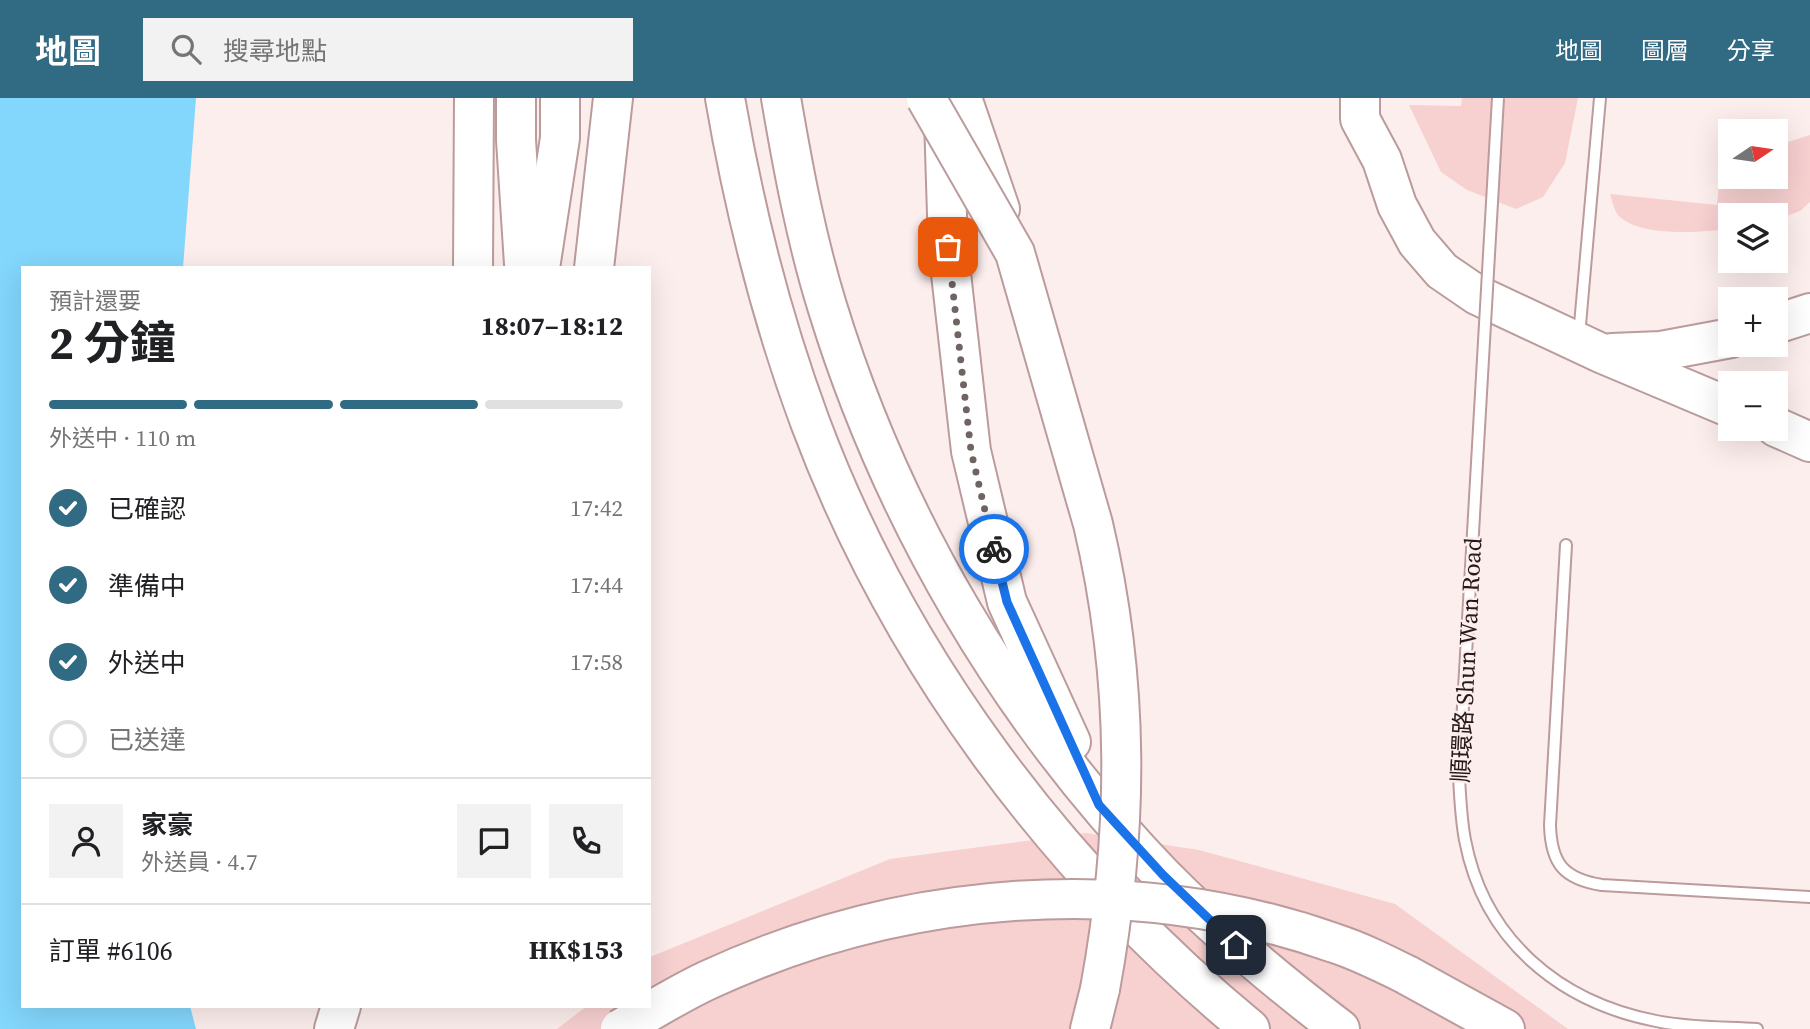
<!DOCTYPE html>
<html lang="zh-TW">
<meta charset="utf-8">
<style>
body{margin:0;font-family:"Source Serif 4","Noto Sans TC",serif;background:#f2f2f2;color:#202124;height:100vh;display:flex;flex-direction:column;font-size:26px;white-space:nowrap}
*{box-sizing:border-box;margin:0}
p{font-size:23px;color:#757577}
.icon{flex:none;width:38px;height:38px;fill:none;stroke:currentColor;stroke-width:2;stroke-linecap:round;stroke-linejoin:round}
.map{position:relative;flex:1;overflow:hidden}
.side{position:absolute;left:21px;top:168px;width:630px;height:742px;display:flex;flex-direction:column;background:#fff;border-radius:0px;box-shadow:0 7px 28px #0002}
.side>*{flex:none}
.needle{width:46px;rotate:77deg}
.fabs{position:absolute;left:1718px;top:21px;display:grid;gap:14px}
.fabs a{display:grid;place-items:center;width:70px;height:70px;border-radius:0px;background:#fff;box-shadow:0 7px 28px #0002;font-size:35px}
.pin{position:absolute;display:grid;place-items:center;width:60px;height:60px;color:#fff;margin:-30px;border-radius:14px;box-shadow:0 4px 10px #0006}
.courier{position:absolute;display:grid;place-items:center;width:70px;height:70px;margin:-35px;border:5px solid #1a73e8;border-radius:50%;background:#fff;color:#222;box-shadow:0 2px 9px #0007}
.headline em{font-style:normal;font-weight:700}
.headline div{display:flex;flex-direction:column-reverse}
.headline{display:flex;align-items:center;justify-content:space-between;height:119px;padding:0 28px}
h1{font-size:46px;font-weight:700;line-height:52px}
.bar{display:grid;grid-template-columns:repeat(4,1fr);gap:10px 7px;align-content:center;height:84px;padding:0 28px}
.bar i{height:9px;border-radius:5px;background:#e0e0e0}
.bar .current{background:#316a83}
.bar p{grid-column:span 4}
.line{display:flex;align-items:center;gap:18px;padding:0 28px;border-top:2px solid #e0e0e0}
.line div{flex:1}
.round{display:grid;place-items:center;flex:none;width:74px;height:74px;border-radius:0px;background:#f2f2f2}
ol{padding:0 28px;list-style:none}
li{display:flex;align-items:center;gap:21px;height:77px}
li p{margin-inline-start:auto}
li .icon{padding:7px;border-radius:50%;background:#316a83;color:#fff;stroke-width:4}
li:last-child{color:#757577}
li i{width:38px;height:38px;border:4px solid #e0e0e0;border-radius:50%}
header{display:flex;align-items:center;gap:42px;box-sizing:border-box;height:98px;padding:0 35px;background:#316a83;color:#fff}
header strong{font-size:33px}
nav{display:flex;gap:38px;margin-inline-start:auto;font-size:24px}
.search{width:490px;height:63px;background:#f2f2f2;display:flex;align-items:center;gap:18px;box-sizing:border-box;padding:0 24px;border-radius:0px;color:#757577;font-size:26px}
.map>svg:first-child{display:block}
</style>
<header>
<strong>地圖</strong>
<div class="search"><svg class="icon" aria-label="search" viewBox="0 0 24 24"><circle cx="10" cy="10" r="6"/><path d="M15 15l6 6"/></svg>搜尋地點</div>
<nav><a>地圖</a><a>圖層</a><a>分享</a></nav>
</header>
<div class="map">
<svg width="1810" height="931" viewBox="0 0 1810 931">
<rect width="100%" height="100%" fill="#fceeed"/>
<g fill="#f7d0d0">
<polygon points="1462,0 1578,0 1565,65 1543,99 1516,111 1467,92 1441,74 1409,7 1461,8"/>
<path d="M1810 37V104L1800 113 1776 122V117H1731V131C1702 134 1639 140 1618 117 1614 112 1612 102 1610 96L1717 107 1721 65 1731 62V79H1776V48Z"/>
<polygon points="1086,735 1199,752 1395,806 1568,931 557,931 587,908 649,908 650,859 890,761"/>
</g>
<polygon fill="#83d6fc" points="0,0 196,0 183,170 23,170 23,908 190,908 196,931 0,931"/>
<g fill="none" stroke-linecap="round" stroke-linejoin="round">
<g stroke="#bb9b9b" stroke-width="14">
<g id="service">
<polyline points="1579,238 1600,0"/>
<path d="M1566 447 1550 727C1551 766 1564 781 1602 787L1810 799"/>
<path d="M1459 678C1460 699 1461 721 1465 742 1484 842 1559 904 1656 923 1689 930 1724 929 1757 931"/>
</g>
</g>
<g stroke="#bb9b9b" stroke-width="42">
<g id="motorway">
<polyline points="516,0 516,42 524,166"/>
<path d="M725 0C744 110 771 219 810 324 898 560 1056 771 1250 931"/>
<path d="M781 0C793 70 806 140 827 208 892 420 1008 617 1162 777 1217 833 1277 883 1340 931"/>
<polyline points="962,0 1000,111"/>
<polyline points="1360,0 1360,21 1382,62 1397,107 1417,144 1442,173 1477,197 1603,256 1731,310"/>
<polyline points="944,20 948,149 971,353 1007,504 1071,644"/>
<polyline points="473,170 474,0"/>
<polyline points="540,170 560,40 560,0"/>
<polyline points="594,170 613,0"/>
<polyline points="1776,226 1810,215"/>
<polyline points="1612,255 1661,253 1731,240"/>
<polyline points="1776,329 1810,344"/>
<polyline points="1407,877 1505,931"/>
<polyline points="334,931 341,908"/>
<polyline points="1090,931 1100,891"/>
</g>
</g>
<use href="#service" stroke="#fff" stroke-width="10"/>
<use href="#motorway" stroke="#fff" stroke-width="38"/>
<g stroke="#bb9b9b" stroke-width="14" stroke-linecap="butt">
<polyline id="service-bridge" points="1459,678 1498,0"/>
</g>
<g stroke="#bb9b9b" stroke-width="42" stroke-linecap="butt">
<g id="motorway-bridge">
<path d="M926 0 1015 155 1093 426C1130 583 1129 733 1100 891"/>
<path d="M620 931C649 914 678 896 708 882 903 792 1130 773 1334 845 1359 853 1383 865 1407 877"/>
</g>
</g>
<use href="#service-bridge" stroke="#fff" stroke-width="10"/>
<use href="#motorway-bridge" stroke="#fff" stroke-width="38"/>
</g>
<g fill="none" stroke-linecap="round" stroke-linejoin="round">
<polyline stroke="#706463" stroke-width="7" stroke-dasharray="0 12.6" points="948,149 971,353 994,451"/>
<polyline stroke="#1a73e8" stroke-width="9" points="994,451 1007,504 1099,707 1163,777 1236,847"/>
</g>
<g text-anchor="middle" stroke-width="5" stroke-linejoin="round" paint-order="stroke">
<g font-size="24" fill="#251919" stroke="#fceeed">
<text transform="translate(1467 562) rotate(-87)" y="8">順環路 Shun Wan Road</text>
</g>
</g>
</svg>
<div class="fabs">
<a><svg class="needle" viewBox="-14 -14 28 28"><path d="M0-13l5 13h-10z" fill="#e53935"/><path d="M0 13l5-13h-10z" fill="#757577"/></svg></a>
<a><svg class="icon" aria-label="layers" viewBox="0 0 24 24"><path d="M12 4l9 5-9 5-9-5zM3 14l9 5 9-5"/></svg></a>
<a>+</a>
<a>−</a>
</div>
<div class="pin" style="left:948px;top:149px;background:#ea580c"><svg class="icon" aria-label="bag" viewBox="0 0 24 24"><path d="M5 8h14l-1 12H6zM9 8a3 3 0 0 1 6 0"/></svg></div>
<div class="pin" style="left:1236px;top:847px;background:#1f2937"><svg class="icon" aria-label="home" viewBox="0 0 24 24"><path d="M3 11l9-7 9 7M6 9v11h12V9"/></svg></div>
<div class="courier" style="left:994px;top:451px"><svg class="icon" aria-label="bike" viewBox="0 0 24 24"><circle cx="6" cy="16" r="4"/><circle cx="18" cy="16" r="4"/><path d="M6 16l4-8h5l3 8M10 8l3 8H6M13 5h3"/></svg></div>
<section class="side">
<div class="headline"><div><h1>2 分鐘</h1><p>預計還要</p></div><em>18:07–18:12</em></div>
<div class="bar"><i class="current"></i><i class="current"></i><i class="current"></i><i></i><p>外送中 · 110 m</p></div>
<ol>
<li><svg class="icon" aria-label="check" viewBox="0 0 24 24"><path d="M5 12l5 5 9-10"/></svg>已確認<p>17:42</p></li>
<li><svg class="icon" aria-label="check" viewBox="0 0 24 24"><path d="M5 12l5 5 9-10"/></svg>準備中<p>17:44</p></li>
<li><svg class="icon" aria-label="check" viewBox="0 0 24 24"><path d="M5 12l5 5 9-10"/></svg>外送中<p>17:58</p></li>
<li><i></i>已送達</li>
</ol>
<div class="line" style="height:126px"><a class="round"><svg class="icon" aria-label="person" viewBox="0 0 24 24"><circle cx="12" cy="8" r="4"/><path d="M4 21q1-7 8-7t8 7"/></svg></a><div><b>家豪</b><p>外送員 · 4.7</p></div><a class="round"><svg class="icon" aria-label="chat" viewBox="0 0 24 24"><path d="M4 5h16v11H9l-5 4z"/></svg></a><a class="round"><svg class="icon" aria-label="phone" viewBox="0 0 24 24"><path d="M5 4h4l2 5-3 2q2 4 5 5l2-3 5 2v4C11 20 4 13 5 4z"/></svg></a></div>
<div class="line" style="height:91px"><div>訂單 #6106</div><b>HK$153</b></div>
</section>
</div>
